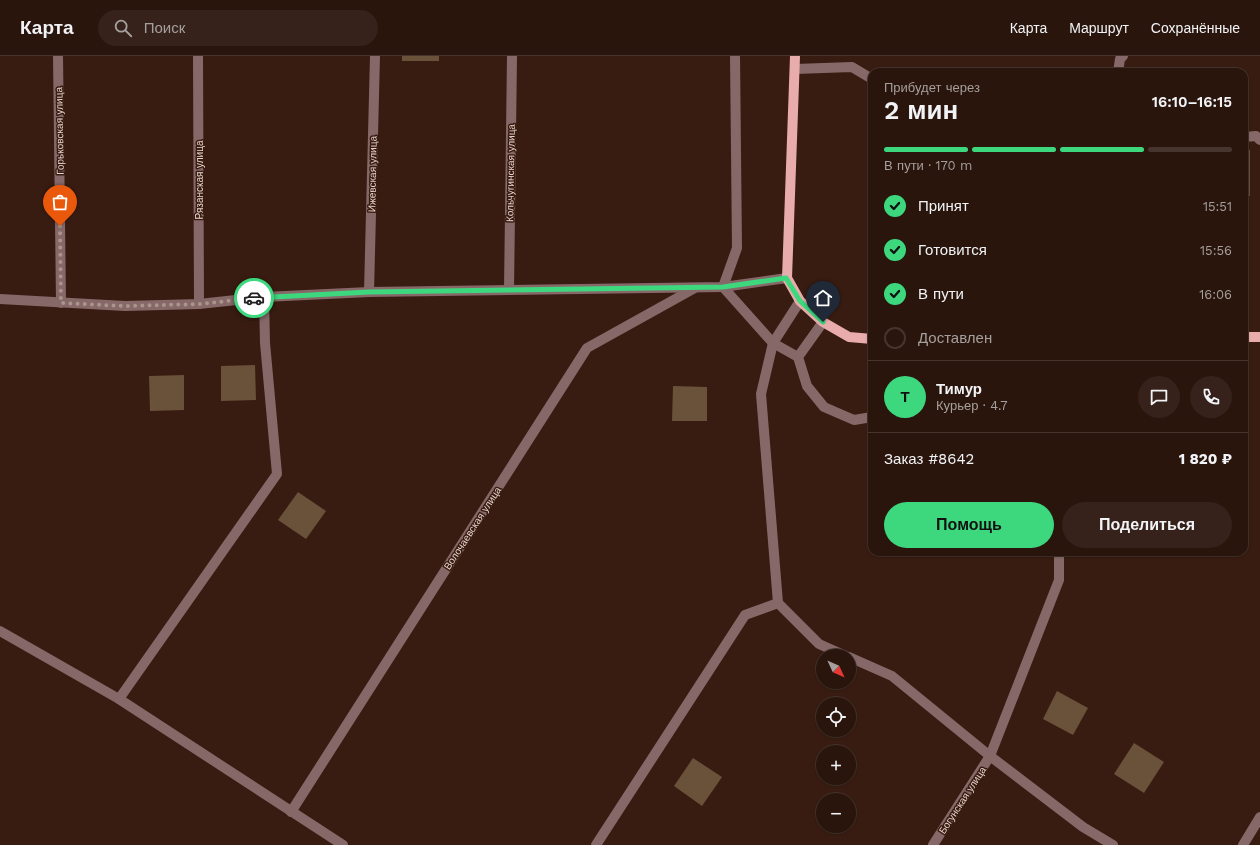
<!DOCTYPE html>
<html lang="ru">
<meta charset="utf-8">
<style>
body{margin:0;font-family:"Work Sans",sans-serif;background:#36221b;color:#f1f3f6;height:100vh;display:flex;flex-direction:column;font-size:15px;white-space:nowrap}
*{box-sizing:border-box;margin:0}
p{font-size:13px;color:#a59f9d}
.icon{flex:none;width:22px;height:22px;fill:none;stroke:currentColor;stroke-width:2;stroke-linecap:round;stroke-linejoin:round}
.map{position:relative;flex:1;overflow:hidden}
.details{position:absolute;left:868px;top:12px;width:380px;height:488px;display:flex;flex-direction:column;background:#2a150d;border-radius:12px;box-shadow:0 1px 3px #0004,0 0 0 1px #46342e}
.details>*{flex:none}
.needle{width:26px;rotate:134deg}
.fabs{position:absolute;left:816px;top:593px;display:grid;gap:8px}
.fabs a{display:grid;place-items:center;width:40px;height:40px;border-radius:50%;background:#2a150d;box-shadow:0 1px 3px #0004,0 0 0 1px #46342e;font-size:20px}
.pin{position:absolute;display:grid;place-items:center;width:34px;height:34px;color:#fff;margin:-41px -17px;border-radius:50% 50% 50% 0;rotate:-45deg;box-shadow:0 0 4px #0007}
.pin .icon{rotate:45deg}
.courier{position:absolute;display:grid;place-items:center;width:40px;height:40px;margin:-20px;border:3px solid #3dd77e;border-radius:50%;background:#fff;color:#222;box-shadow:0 1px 5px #0007}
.overview em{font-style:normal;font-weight:600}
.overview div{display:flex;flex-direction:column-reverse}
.overview{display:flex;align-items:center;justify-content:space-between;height:68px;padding:0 16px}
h1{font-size:26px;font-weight:600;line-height:30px}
.bar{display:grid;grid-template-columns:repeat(4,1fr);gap:6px 4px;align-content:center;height:48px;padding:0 16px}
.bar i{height:5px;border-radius:3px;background:#46342e}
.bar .active{background:#3dd77e}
.bar p{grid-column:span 4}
.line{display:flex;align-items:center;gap:10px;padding:0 16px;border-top:1px solid #46342e}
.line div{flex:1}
.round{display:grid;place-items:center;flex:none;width:42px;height:42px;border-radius:21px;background:#36221b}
ol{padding:0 16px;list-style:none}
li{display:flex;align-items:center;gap:12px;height:44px}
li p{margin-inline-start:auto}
li .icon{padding:4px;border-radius:50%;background:#3dd77e;color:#111;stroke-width:4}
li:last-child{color:#a59f9d}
li i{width:22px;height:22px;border:2px solid #46342e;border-radius:50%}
.button{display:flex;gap:8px;margin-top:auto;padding:8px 16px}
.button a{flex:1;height:46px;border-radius:24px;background:#3dd77e;color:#111;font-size:16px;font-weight:600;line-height:46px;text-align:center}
.button a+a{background:#36221b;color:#f1f3f6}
header{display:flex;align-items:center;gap:24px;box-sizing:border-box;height:56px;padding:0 20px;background:#2a150d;border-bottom:1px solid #46342e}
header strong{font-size:19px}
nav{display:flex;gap:22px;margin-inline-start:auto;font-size:14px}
.search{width:280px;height:36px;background:#36221b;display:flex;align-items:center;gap:10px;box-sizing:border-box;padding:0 14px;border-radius:22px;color:#a59f9d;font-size:15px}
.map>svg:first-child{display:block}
</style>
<header>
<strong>Карта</strong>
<div class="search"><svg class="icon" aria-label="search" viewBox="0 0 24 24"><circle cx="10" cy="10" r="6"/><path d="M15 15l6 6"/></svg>Поиск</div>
<nav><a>Карта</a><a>Маршрут</a><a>Сохранённые</a></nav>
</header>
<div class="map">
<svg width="1260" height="789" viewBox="0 0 1260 789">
<rect width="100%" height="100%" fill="#381c11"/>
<g fill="#69513a">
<rect x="402" y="0" width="37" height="5"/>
<rect x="1244" y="94" width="6" height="46"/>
<polygon points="255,309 256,344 221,345 221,310"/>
<polygon points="184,319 184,354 150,355 149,320"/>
<polygon points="673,330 707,331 707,365 672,365"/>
<polygon points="298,436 326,455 306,483 278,464"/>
<polygon points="1057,635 1088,652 1073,679 1043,663"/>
<polygon points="1134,687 1164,706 1144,737 1114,718"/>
<polygon points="693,702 722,721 702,750 674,730"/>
</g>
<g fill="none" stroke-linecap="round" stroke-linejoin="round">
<g stroke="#866868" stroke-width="10">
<polyline points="58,0 61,247"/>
<polyline points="198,0 199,248"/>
<polyline points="735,0 737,192 723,231 773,287 798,301"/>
<polyline points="795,13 852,11 872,23"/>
<polyline points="1118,16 1120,3 1123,0"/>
<polyline points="1244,81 1256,80 1260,84"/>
<polyline points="509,234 512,0"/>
<polyline points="369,236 375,0"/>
<polyline points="0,243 125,250 199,248 264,241 369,236 723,231 787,222"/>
<polyline points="800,245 773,287 761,338 778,547 819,588 846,600"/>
<polyline points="823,266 798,301 807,330 824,351 854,364 872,361"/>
<polyline points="0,575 119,643 343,789"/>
<polyline points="849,601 892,620 990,700 1083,771 1113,789"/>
<polyline points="119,643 277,418 265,287 264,241"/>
<polyline points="291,756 587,292 695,232"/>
<polyline points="596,789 745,559 778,547"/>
<polyline points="933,789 990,700 1059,524 1059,496"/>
<polyline points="1243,789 1260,761"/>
</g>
<g stroke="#e8acac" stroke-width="10">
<polyline points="795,0 787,222 800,245 823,266 849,281 872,283"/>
<polyline points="1244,281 1260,281"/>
</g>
</g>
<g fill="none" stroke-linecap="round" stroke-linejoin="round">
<polyline stroke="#aa948b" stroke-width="4" stroke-dasharray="0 7.2" points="60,170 61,247 125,250 200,248 254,242"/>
<polyline stroke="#3dd77e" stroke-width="5" points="254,242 369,236 723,231 786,222 800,245 823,266"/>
</g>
<g text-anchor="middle" stroke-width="3" stroke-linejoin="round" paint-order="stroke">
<g font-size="10" fill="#e8d4cd" stroke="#381c11">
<text transform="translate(59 75) rotate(-91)" y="4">Горьковская улица</text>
<text transform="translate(510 117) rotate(-89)" y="4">Кольчугинская улица</text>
<text transform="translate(372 118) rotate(-89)" y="4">Ижевская улица</text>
<text transform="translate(199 124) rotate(-90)" y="4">Рязанская улица</text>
<text transform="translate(472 472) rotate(-57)" y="4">Волочаевская улица</text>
<text transform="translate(962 744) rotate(-57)" y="4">Богунская улица</text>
</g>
</g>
</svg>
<div class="fabs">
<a><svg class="needle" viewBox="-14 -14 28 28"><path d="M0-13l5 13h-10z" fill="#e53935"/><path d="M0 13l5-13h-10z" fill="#a59f9d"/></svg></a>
<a><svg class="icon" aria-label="locate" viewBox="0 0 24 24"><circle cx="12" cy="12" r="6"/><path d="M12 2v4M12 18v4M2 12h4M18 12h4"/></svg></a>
<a>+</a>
<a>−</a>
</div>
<div class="pin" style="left:60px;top:170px;background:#ea580c"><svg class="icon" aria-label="bag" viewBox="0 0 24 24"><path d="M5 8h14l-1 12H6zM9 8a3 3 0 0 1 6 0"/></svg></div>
<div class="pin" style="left:823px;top:266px;background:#1f2937"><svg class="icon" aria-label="home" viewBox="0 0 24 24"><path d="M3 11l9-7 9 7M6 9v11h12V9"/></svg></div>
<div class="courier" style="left:254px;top:242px"><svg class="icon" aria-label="car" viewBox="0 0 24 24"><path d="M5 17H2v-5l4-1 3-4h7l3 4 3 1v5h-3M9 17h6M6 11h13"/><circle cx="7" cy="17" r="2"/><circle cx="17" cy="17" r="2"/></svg></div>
<section class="details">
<div class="overview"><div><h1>2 мин</h1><p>Прибудет через</p></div><em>16:10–16:15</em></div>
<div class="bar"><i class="active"></i><i class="active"></i><i class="active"></i><i></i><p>В пути · 170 m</p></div>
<ol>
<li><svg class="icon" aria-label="check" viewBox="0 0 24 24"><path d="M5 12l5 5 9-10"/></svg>Принят<p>15:51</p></li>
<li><svg class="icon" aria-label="check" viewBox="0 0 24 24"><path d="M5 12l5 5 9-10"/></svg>Готовится<p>15:56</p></li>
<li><svg class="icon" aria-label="check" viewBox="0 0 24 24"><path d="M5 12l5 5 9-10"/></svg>В пути<p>16:06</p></li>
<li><i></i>Доставлен</li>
</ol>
<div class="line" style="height:72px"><b class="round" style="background:#3dd77e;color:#111">Т</b><div><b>Тимур</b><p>Курьер · 4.7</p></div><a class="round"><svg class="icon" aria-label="chat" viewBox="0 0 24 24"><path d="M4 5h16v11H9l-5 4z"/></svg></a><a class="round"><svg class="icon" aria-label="phone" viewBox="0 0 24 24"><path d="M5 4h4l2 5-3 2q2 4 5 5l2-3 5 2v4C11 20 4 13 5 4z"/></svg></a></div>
<div class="line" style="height:52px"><div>Заказ #8642</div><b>1 820 ₽</b></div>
<div class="button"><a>Помощь</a><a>Поделиться</a></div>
</section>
</div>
